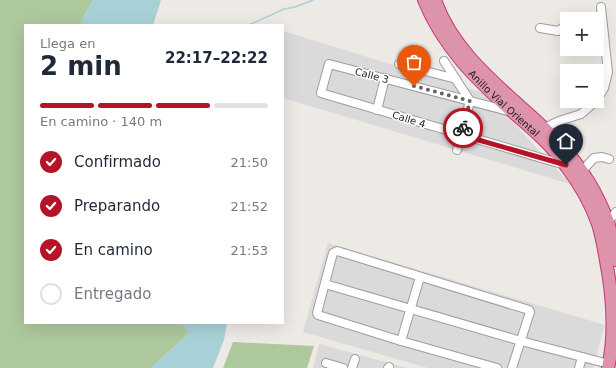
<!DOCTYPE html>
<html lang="es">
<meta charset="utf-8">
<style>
body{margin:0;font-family:"DejaVu Sans",sans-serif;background:#f2f2f3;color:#1f2937;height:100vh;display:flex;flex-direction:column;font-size:15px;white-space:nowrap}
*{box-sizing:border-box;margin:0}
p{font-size:13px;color:#747a83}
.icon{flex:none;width:22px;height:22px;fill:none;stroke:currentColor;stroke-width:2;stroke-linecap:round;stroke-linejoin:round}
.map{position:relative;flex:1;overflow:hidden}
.drawer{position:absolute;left:24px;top:24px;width:260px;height:300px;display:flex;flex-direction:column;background:#fff;border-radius:0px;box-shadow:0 4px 16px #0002}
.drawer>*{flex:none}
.controls{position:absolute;left:560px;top:12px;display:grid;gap:8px}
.controls a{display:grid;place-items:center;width:44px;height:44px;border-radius:0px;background:#fff;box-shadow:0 4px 16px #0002;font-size:20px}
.pin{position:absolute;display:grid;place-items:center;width:34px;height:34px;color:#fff;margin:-41px -17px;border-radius:50% 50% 50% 0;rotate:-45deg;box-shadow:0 0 4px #0007}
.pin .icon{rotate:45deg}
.courier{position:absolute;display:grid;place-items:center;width:40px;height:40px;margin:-20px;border:3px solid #b61426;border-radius:50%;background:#fff;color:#222;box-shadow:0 1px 5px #0007}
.head em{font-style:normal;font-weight:600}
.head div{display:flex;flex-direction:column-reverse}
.head{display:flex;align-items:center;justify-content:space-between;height:68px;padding:0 16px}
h1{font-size:26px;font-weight:600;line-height:30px}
.bar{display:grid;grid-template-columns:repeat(4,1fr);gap:6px 4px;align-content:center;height:48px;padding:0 16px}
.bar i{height:5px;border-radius:3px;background:#e0e1e3}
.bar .active{background:#b61426}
.bar p{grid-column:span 4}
ol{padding:0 16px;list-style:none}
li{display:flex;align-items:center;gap:12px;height:44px}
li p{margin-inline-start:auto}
li .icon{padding:4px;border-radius:50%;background:#b61426;color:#fff;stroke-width:4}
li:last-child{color:#747a83}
li i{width:22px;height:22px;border:2px solid #e0e1e3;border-radius:50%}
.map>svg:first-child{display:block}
</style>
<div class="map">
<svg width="616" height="368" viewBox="0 0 616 368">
<rect width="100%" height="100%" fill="#ede9e4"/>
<g fill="#dbdada">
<polygon points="283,31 487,94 570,184 283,98"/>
<polygon points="328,243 605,325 593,368 428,368 303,332"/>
<polygon points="319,344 407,368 313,368"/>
</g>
<g fill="#aec89d">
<polygon points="0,0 93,0 83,18 81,25 25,25 25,323 198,323 198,325 151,368 0,368"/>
<polygon points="233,342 314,346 307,368 223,368"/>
</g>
<g fill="#a8d1d7">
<polygon points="93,0 161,0 153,25 81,25 83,18"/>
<polygon points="198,323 227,323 224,340 213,368 151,368 198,325"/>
</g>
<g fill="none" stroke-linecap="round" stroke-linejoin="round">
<polyline stroke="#a8d1d7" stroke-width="1.5" points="249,25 284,9 295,7 313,0"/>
<polyline stroke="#a8d1d7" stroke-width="10" points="187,323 201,340"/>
<g stroke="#9e9e9e" stroke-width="10">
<g id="minor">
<polyline points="540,28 558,31 567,25"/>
<polyline points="444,61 470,101 457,150"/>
<polyline points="399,64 456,79"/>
<polyline points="597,100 604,88 608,72 601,7"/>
<polyline points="377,110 385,78"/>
<polyline points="512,112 329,64 321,93 565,165"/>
<polyline points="544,128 559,121 581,114 596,101"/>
<polyline points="581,172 594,158 602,157 609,159"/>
<polyline points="608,222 616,212"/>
<polyline points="325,284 521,341 609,364"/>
<polyline points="401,341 420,277"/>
<polyline points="326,363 343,368"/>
<polyline points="352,368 355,359"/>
<polyline points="388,368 389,367"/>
<polyline points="497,368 401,341 318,315 317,313 333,253 337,251 529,310 530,312 512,368"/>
<polyline points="579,368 582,357"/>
</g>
</g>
<g stroke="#c73577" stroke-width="14">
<g id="highway">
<path id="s1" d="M424 0C443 47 476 79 513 112 532 129 552 145 566 166 579 183 591 204 598 224 603 240 605 256 608 272 613 303 615 337 608 368"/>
<path d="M435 0C457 63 518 99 562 146 581 167 598 195 608 222 612 234 613 248 616 260"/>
</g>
</g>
<use href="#minor" stroke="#fff" stroke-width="8"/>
<use href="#highway" stroke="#dd93a9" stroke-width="12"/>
</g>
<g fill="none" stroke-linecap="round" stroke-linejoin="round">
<polyline stroke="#666463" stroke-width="4" stroke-dasharray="0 7.2" points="414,86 470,101 463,128"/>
<polyline stroke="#b61426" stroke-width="5" points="463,128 461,135 566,165"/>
</g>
<g text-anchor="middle" stroke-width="3" stroke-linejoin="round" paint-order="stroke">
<g font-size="10" fill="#1d1d1d" stroke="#fff">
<text transform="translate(372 75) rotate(15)" y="4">Calle 3</text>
<text dy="4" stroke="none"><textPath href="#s1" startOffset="132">Anillo Vial Oriental</textPath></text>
<text transform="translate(409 119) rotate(17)" y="4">Calle 4</text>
</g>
</g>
</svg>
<div class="controls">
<a>+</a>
<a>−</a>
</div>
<div class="pin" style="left:414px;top:86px;background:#ea580c"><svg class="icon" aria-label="bag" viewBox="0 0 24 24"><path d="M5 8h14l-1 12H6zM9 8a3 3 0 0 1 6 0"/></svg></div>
<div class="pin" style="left:566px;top:165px;background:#1f2937"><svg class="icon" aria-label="home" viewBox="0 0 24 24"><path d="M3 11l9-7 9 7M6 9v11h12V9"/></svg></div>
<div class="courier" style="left:463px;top:128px"><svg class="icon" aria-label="bike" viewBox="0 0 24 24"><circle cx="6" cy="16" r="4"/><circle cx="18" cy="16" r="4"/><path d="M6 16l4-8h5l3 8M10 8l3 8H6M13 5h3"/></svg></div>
<section class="drawer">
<div class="head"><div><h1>2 min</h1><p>Llega en</p></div><em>22:17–22:22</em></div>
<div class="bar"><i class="active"></i><i class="active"></i><i class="active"></i><i></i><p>En camino · 140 m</p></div>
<ol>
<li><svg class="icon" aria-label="check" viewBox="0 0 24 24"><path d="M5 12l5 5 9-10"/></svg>Confirmado<p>21:50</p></li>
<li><svg class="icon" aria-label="check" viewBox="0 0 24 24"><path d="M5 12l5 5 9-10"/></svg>Preparando<p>21:52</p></li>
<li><svg class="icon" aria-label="check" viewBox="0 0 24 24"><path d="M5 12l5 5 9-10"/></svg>En camino<p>21:53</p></li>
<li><i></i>Entregado</li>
</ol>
</section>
</div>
